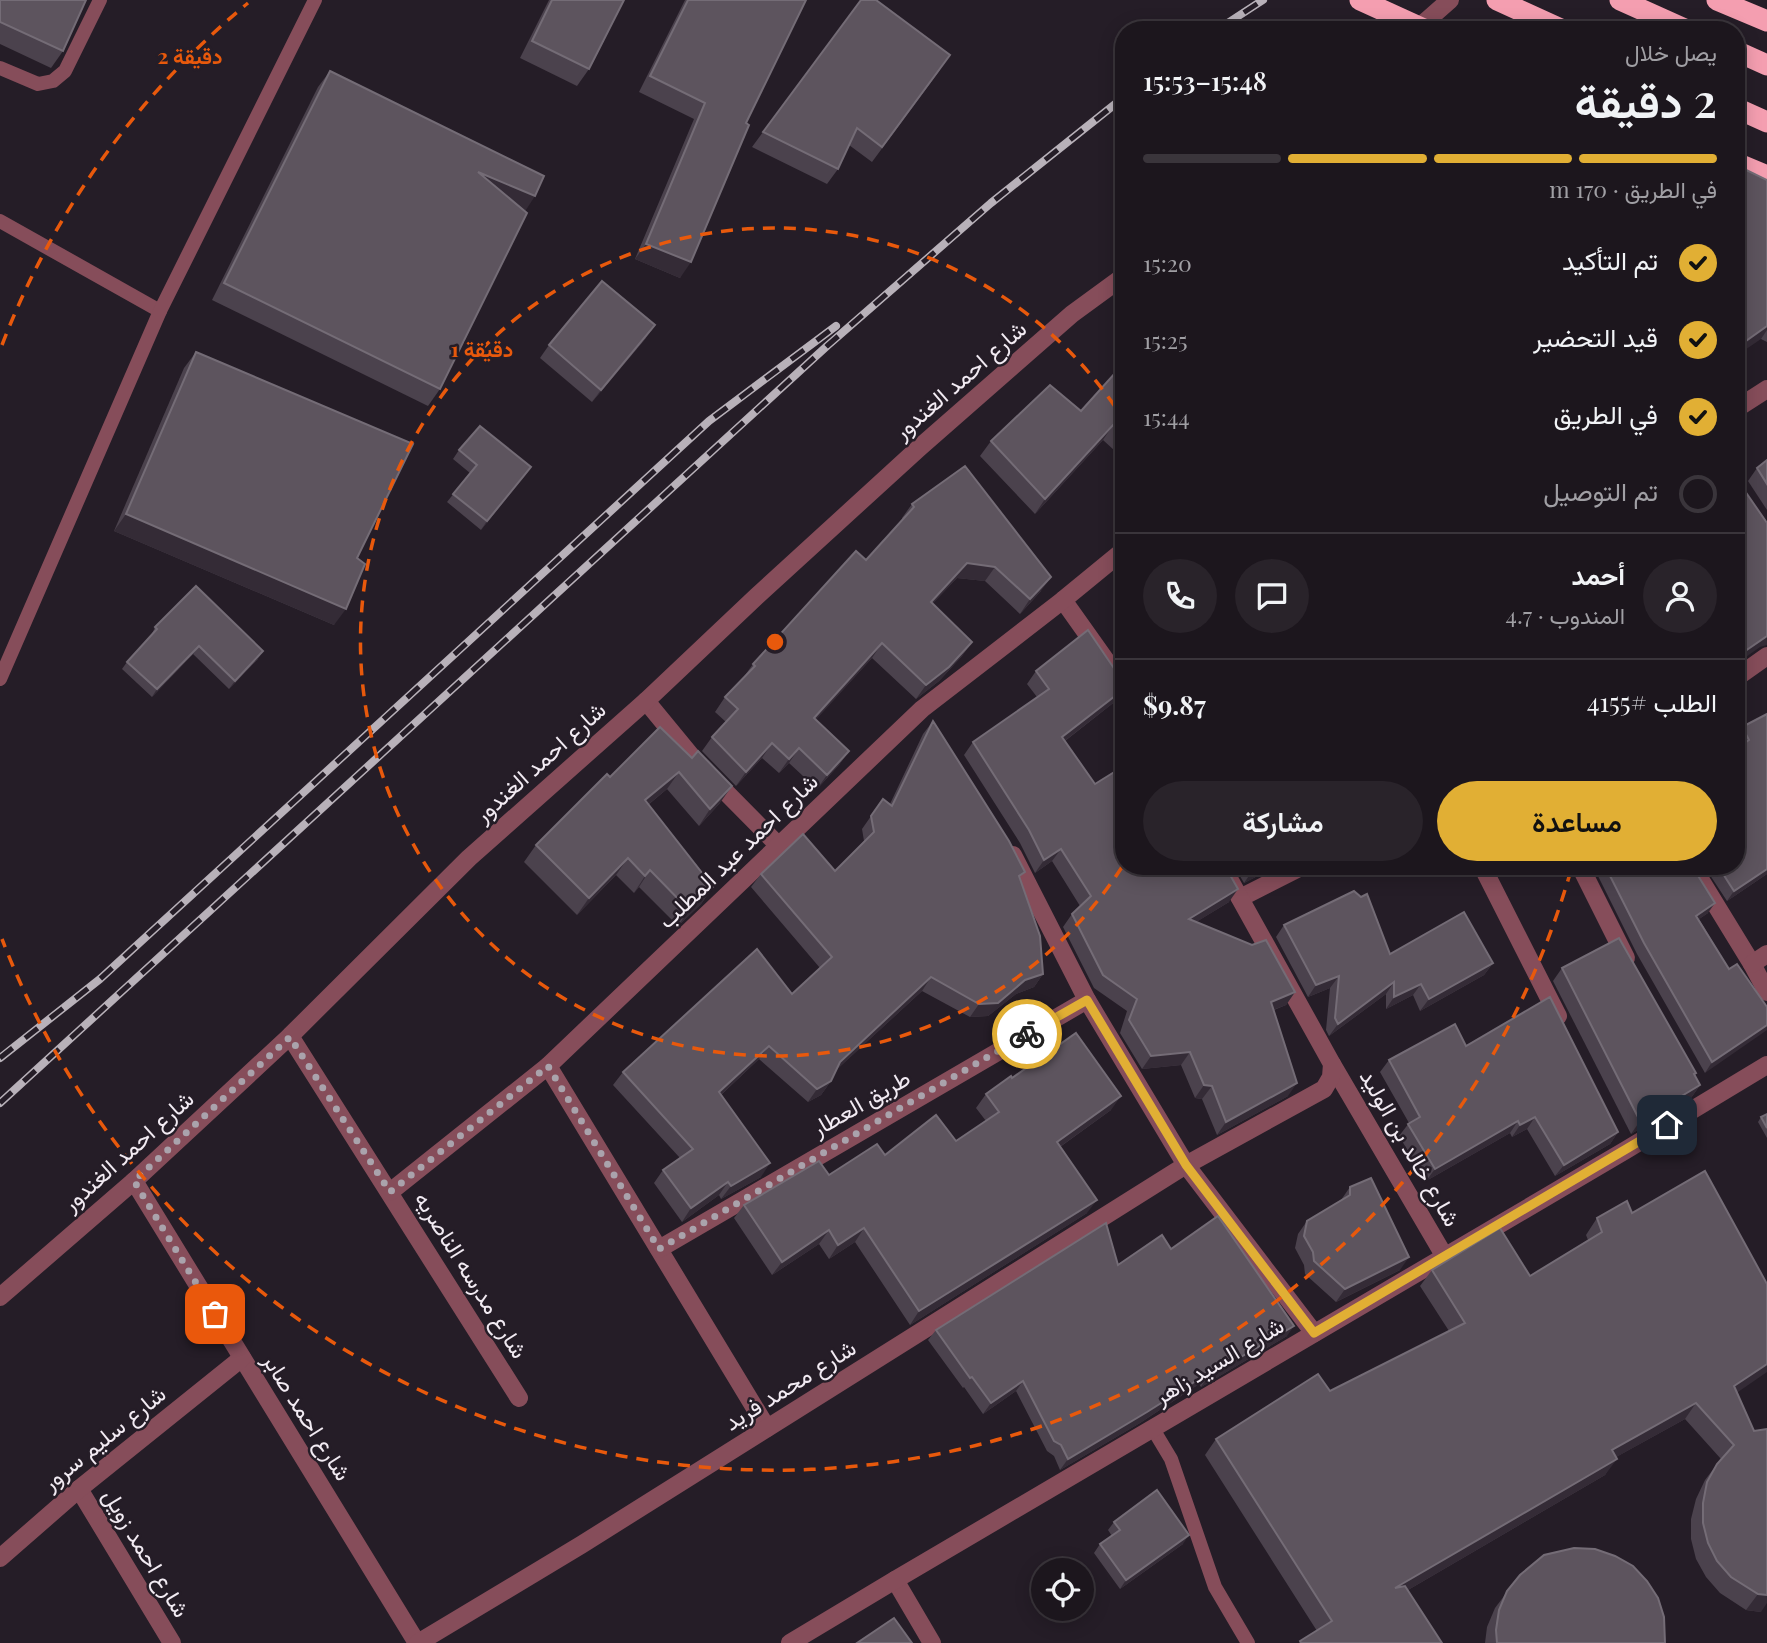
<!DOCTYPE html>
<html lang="ar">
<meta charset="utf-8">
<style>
body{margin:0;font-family:"Playfair Display",Vazirmatn,serif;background:#29232a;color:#f1f3f6;direction:rtl;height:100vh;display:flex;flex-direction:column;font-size:26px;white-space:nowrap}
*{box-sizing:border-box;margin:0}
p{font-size:23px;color:#a09fa4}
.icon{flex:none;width:38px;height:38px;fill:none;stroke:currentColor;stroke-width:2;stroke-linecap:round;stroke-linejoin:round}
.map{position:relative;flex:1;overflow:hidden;direction:ltr}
.details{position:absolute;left:1115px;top:21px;width:630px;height:854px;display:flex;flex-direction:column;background:#1c161d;border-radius:28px;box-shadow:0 4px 18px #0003,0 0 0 2px #3a353b;direction:rtl}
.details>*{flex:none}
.controls{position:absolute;left:1031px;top:1558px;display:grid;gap:14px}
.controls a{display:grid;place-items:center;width:63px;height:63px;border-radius:50%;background:#1c161d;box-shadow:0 4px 18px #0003,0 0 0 2px #3a353b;font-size:35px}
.pin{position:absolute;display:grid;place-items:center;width:60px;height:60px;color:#fff;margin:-30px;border-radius:14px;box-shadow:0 4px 10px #0006}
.courier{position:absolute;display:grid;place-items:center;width:70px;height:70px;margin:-35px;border:5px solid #e1af34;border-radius:50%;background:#fff;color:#222;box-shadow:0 2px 9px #0007}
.headline em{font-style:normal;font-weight:600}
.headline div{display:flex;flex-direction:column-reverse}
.headline{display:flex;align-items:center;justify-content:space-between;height:119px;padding:0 28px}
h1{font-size:46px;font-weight:600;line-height:52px}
.bar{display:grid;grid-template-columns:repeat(4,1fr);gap:10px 7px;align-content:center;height:84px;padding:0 28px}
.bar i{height:9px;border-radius:5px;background:#3a353b}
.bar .current{background:#e1af34}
.bar p{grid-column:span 4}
.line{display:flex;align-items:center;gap:18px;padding:0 28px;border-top:2px solid #3a353b}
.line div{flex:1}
.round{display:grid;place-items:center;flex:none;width:74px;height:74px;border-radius:37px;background:#29232a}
ol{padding:0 28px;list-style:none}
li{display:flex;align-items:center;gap:21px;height:77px}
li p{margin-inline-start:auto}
li .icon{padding:7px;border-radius:50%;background:#e1af34;color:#111;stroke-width:4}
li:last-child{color:#a09fa4}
li i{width:38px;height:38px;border:4px solid #3a353b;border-radius:50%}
.button{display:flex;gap:14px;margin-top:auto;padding:14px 28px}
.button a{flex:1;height:80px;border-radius:42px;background:#e1af34;color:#111;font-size:28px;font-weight:600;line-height:80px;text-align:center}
.button a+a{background:#29232a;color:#f1f3f6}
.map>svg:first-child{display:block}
</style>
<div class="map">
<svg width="1767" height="1643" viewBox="0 0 1767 1643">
<rect width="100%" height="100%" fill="#251d27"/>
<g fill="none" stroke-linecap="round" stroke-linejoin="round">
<g stroke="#864d5a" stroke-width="14">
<polyline points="0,68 38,84 53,81 65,71 100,0"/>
<polyline points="0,221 160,311"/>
<polyline points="0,679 160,311 315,0"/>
<polyline points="1153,1429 1171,1459 1215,1587 1248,1643"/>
</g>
<g stroke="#864d5a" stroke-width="18">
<polyline points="1416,30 1450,0"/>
<polyline points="1736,409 1767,389"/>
<polyline points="1063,600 1107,662 1124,691"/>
<polyline points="1736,678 1767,656"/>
<polyline points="646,701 697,763 779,846"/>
<polyline points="1013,855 1087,1000 1186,1165 1314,1333"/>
<polyline points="1482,866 1558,1016"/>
<polyline points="1580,866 1626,958"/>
<polyline points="1692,866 1752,964 1767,992"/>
<polyline points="1240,898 1303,866"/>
<polyline points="1752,964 1767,954"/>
<polyline points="290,1036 519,1398"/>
<polyline points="1332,1064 1445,1257"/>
<polyline points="548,1066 767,1428"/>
<polyline points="134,1181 417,1643"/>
<polyline points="390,1192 548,1066 922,709 1063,600 1124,550"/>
<polyline points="659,1249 1087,1000"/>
<polyline points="0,1297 134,1181 290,1036 469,858 646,701 757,596 919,448 1072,314 1124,276"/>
<polyline points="79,1489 172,1643"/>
<polyline points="0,1558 79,1489 242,1358"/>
<polyline points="895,1580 932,1643"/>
<polyline points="418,1643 581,1545 1186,1165 1324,1089 1331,1077 1332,1064 1222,866"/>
<polyline points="790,1643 895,1580 1626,1150 1767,1065"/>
</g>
<g stroke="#f49eb0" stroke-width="21">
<polyline points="1360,0 1426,30"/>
<polyline points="1497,0 1563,30"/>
<polyline points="1620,0 1687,30"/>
<polyline points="1717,0 1767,21"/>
<polyline points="1736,51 1767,65"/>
<polyline points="1736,108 1767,122"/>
<polyline points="1736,163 1767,176"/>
</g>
<g stroke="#b8b1b9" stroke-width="8">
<g id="rail">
<polyline points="1217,30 1263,0"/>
<polyline points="0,1058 100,979 709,421 836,326"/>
<polyline points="0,1103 827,346 991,203 1124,97"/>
</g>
</g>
<use href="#rail" stroke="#251d27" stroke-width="5" stroke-dasharray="16" stroke-linecap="butt"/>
</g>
<g fill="#4b424d">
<polygon points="0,0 63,51 51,68 0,44"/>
<polygon points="549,0 624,0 589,69 577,86 520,58"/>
<polygon points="685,0 806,0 746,123 680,278 635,259 694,119 639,92"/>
<polygon points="940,70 872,162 849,145 838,169 827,184 752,147 763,132"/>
<polygon points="330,71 525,211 440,389 428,406 212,300 318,87"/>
<polygon points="1767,180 1767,342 1761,339"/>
<polygon points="646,338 592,402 540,358 549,345"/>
<polygon points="196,352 357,558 334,625 114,531 184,368"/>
<polygon points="1124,363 1124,441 1115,451 1103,440 1035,514 980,456 991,441 1081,411"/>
<polygon points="459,450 531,467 481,530 447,502 470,473 453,459"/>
<polygon points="1767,460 1767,510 1748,481 1757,468"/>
<polygon points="912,504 1041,591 1020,614 985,581 957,578 932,604 972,642 962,656 939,681 916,699 872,658 815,720 849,751 839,765 817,789 789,763 779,773 762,758 736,786 702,751 712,737 726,722 715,712 725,697 743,678 753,664 866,560 903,520 902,518"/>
<polygon points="155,627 258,659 229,689 193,654 152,697 122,669 127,662 151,636"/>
<polygon points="1036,671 1117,700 1065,741 1095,784 1229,902 1196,922 1295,992 1286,1005 1274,1010 1288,1096 1217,1135 1202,1099 1195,1098 1181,1065 1142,1069 1120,1033 1127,1011 1094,988 1063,927 1072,914 1080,906 1052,861 1035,873 1020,843 964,755 973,742 1037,697 1027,684"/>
<polygon points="1767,714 1767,874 1727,901 1704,866 1736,866 1739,746 1736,739 1736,735 1742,727"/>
<polygon points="933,721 1020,879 1043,974 1034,987 1016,994 988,1016 970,1017 922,991 836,1070 831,1081 821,1095 808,1102 759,1059 721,1095 761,1177 721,1199 719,1195 682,1222 654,1183 663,1170 680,1158 613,1085 623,1072 792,994 820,968 751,887 761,874 835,871 864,841 862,829 883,799 890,804 923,734"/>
<polygon points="660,727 720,803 699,826 667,789 648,805 713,887 701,904 678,926 639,887 634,893 616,875 577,915 524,862 536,845 610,777"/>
<polygon points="1234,866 1277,866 1244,883"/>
<polygon points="1426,866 1438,866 1430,872"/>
<polygon points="1496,866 1518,866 1502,875"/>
<polygon points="1593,866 1692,866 1708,913 1699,919 1729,969 1767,1007 1705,1073 1637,954"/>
<polygon points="1284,925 1390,954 1493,963 1484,975 1420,1011 1413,995 1386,1009 1386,994 1329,1036 1326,1030 1330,988 1308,997 1276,937"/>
<polygon points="1562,968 1694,1075 1700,1085 1691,1098 1631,1134 1553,981"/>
<polygon points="1466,1046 1618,1132 1610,1144 1555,1176 1527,1129 1512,1137 1510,1133 1426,1181 1399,1136 1409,1123 1380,1072 1389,1060"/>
<polygon points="1012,1078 1111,1110 1060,1147 1087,1213 910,1325 855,1242 829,1259 819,1244 772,1275 734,1218 744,1205 885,1155 956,1141 986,1121 976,1108 986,1094"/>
<polygon points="1767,1114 1767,1138 1758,1122 1761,1117"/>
<polygon points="1350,1187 1400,1270 1336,1302 1305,1274 1304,1265 1295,1248 1298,1234 1307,1221 1341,1200"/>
<polygon points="1632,1213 1737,1393 1761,1612 1746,1610 1720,1593 1706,1577 1696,1559 1691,1539 1691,1519 1696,1499 1705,1480 1721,1459 1685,1419 1616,1457 1605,1475 1408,1590 1442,1643 1299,1643 1317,1631 1205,1455 1216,1439 1330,1391 1449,1331 1420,1286 1432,1270 1530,1276 1588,1240 1586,1235 1597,1218"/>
<polygon points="1171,1249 1287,1336 1201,1387 1199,1384 1140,1423 1060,1470 1054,1456 1047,1451 1016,1391 983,1414 964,1387 963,1388 928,1340 936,1330 1118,1265"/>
<polygon points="1114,1522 1183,1544 1120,1589 1094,1553 1100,1544 1112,1536 1108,1530"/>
<polygon points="1520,1575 1665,1643 1485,1643 1487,1627 1495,1608"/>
</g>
<g fill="#342b36">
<polygon points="478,172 535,196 524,213"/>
<polygon points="646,244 691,262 680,278 635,259"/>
<polygon points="655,325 646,338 592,402 601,390"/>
<polygon points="1767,326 1767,330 1761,339 1736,356 1736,348"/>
<polygon points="1113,425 1103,440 1035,514 1045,499"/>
<polygon points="531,467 525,476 481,530 487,521"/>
<polygon points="126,514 346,609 334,625 114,531"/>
<polygon points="967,563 995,567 985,581 957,578 920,617 931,602"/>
<polygon points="1051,577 1041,591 1020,614 1030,599"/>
<polygon points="1767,636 1767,645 1760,647 1736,664 1736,659 1738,656"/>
<polygon points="972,642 962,656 939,681 916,699 926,685"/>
<polygon points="882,643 872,658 804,733 814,718"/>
<polygon points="199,646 193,654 152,697 157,689"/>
<polygon points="263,651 258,659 229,689 235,681"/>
<polygon points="1124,689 1117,700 1053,750 1062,737"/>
<polygon points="772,743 762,758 736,786 746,772"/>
<polygon points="799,748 789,763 779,773 789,759"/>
<polygon points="849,751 839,765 817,789 827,775"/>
<polygon points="679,772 667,789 633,817 645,800"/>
<polygon points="732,786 720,803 699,826 710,809"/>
<polygon points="1061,849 1052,861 1035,873 1044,860"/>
<polygon points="628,858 616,875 577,915 589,898"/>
<polygon points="1261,866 1277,866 1244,883 1253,870"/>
<polygon points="1508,866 1518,866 1502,875"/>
<polygon points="1767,869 1767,874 1727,901 1734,891"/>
<polygon points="650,870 639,887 634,893 645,876"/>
<polygon points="713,887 701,904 678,926 689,910"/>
<polygon points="1238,889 1229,902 1180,932 1189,919"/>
<polygon points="1715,903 1708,913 1689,926 1696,916"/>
<polygon points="1493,963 1484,975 1420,1011 1429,999"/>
<polygon points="1043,974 1034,987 1016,994 988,1016 970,1017 979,1004 1025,980"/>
<polygon points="1339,976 1330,988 1308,997 1316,985"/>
<polygon points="931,977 922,991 831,1075 840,1062"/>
<polygon points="1394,982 1386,994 1329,1036 1338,1024"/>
<polygon points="1421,984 1413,995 1386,1009 1394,997"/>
<polygon points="1295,992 1286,1005 1262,1014 1271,1002"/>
<polygon points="1767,1025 1767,1030 1705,1073 1712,1062"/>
<polygon points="769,1046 759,1059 710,1105 719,1092"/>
<polygon points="1190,1052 1181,1065 1142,1069 1151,1056"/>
<polygon points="831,1081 821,1095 808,1102 817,1089"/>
<polygon points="1297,1083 1288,1096 1217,1135 1226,1122"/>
<polygon points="1204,1085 1212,1086 1202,1099 1195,1098"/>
<polygon points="1700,1085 1691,1098 1631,1134 1640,1121"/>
<polygon points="1121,1096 1111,1110 1047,1156 1057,1142"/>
<polygon points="1535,1117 1527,1129 1512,1137 1520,1125"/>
<polygon points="1518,1121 1510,1133 1426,1181 1435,1169"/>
<polygon points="1618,1132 1610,1144 1555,1176 1564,1165"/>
<polygon points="770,1163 761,1177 721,1199 731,1186"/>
<polygon points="728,1182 719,1195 682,1222 691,1208"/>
<polygon points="1097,1200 1087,1213 910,1325 919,1311"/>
<polygon points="864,1228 855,1242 829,1259 838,1245"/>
<polygon points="829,1230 819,1244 772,1275 782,1262"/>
<polygon points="1409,1257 1400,1270 1336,1302 1345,1289"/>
<polygon points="1294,1326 1287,1336 1201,1387 1208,1376"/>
<polygon points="1767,1364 1767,1372 1722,1403 1734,1386"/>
<polygon points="1207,1374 1199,1384 1140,1423 1060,1470 1068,1459"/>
<polygon points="1023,1381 1016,1391 983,1414 991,1403"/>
<polygon points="1696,1403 1685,1419 1600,1466 1612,1450"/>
<polygon points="1617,1459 1605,1475 1384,1604 1395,1588"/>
<polygon points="1189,1535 1183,1544 1120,1589 1126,1580"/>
<polygon points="1758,1594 1767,1595 1767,1603 1761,1612 1746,1610"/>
</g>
<g fill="#5d545e" stroke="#746c76" stroke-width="2">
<polygon points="0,0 86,0 63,51 0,22"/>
<polygon points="552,0 624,0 589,69 532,41"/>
<polygon points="688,0 806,0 746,123 749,125 691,262 646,244 705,103 650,76"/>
<polygon points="861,0 876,0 950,55 882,147 857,128 838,169 763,132"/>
<polygon points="330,71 544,176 535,196 478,172 527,213 440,389 224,283"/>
<polygon points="1736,165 1767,180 1767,326 1736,348"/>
<polygon points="602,281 655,325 601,390 549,345"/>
<polygon points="196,352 413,444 357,558 365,564 346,609 126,514"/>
<polygon points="1124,363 1124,434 1113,425 1045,499 991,441 1050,385 1081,411"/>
<polygon points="480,426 531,467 487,521 453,494 477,465 459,450"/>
<polygon points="1767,460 1767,484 1757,468"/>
<polygon points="965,466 1051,577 1030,599 995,567 967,563 931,602 972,642 949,667 926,685 882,643 814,718 849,751 827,775 799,748 789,759 772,743 746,772 712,737 738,709 725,697 755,666 753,664 856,551 866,560 914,507 912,504"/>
<polygon points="1736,478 1767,523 1767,636 1738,656 1736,659"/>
<polygon points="196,586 263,651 235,681 199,646 157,689 127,662 157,629 155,627"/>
<polygon points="1088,630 1124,683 1124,689 1062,737 1095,784 1124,766 1124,866 1225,866 1238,889 1189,919 1252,945 1266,940 1295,992 1271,1002 1297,1083 1226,1122 1212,1086 1204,1085 1190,1052 1151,1056 1129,1020 1137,999 1103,975 1072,914 1091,896 1061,849 1044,860 1029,830 973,742 1049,689 1036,671"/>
<polygon points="1767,714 1767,869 1734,891 1718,866 1736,866 1736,749 1749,740 1742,727"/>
<polygon points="933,721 1009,841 1025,872 1019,876 1040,936 1043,974 1025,980 998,1003 979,1004 931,977 840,1062 831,1081 817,1089 769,1046 719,1092 770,1163 731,1186 728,1182 691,1208 663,1170 693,1149 623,1072 757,949 792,994 832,957 761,874 803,834 835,871 874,832 871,816 883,799 892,806"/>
<polygon points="660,727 692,758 698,751 732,786 710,809 679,772 645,800 713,887 689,910 650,870 645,876 628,858 589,898 536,845 607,774 610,777"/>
<polygon points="1251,866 1261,866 1253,870"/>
<polygon points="1605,866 1692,866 1715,903 1696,916 1729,969 1737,964 1767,1007 1767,1025 1712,1062 1644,943"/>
<polygon points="1354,891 1361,897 1367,894 1390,954 1464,912 1493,963 1429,999 1421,984 1394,997 1394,982 1338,1024 1335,1018 1339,976 1316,985 1284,925"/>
<polygon points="1619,938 1696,1073 1694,1074 1700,1085 1640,1121 1562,968"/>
<polygon points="1550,997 1618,1132 1564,1165 1535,1117 1520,1125 1518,1121 1435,1169 1408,1124 1420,1117 1389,1060 1455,1024 1466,1046"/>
<polygon points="1076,1033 1121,1096 1057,1142 1097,1200 919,1311 864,1228 838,1245 829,1230 782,1262 744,1205 819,1161 829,1175 877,1144 885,1155 936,1115 956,1141 999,1112 986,1094 1011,1076 1012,1078"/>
<polygon points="1767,1114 1767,1128 1761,1117"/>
<polygon points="1705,1171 1767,1284 1767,1364 1734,1386 1754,1431 1767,1429 1767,1595 1758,1594 1731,1577 1717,1561 1708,1543 1703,1523 1703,1503 1707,1482 1717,1464 1734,1445 1696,1403 1612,1450 1617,1459 1395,1588 1405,1586 1442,1643 1301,1643 1300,1641 1332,1621 1216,1439 1318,1374 1330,1391 1465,1323 1432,1270 1500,1228 1530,1276 1602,1232 1597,1218 1627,1201 1632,1213"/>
<polygon points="1371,1178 1409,1257 1345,1289 1314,1261 1313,1252 1304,1236 1307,1221 1350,1195 1350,1187"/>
<polygon points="1218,1216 1294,1326 1208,1376 1207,1374 1147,1412 1068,1459 1061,1445 1054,1441 1023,1381 991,1403 972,1377 970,1378 936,1330 1106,1223 1118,1265 1162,1235 1171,1249"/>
<polygon points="1157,1490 1189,1535 1126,1580 1100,1544 1120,1530 1114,1522"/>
<polygon points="1574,1548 1595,1549 1615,1556 1633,1566 1647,1581 1658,1598 1664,1617 1665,1643 1497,1643 1496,1630 1499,1610 1507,1591 1520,1575 1544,1555"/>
<polygon points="894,1618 912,1643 857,1643"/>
</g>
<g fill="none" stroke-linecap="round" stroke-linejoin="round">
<polyline stroke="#aaa3ac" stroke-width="7" stroke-dasharray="0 12.6" points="215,1314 134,1181 290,1037 390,1192 548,1066 659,1249 1027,1034"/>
<polyline stroke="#e1af34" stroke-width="9" points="1027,1034 1087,1000 1186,1165 1314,1333 1667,1125"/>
</g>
<g fill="none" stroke="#e8590c" stroke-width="3.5" stroke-dasharray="12 9">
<path d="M1122 867A414 414 0 1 1 1122 417"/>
<path d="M1571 870A828 828 0 0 1 2 939M2 345A828 828 0 0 1 248 3"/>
</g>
<g text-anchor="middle" stroke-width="5" stroke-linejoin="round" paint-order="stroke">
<g font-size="23" fill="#f2ebf3" stroke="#251d27">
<text transform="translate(960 380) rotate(-41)" y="8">شارع احمد الغندور</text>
<text transform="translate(540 762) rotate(-42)" y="8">شارع احمد الغندور</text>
<text transform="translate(738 851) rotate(-44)" y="8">شارع احمد عبد المطلب</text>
<text transform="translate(861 1103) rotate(-30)" y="8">طريق العطار</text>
<text transform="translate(1410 1148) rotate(60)" y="8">شارع خالد بن الوليد</text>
<text transform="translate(128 1151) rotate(-42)" y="8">شارع احمد الغندور</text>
<text transform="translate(471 1275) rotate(58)" y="8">شارع مدرسه الناصريه</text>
<text transform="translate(1219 1361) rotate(-31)" y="8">شارع السيد زاهر</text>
<text transform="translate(790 1385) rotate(-32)" y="8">شارع محمد فريد</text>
<text transform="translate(307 1417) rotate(58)" y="8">شارع احمد صابر</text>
<text transform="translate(104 1438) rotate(-39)" y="8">شارع سليم سرور</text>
<text transform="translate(146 1553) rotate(59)" y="8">شارع احمد زويل</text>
</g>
</g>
<circle cx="775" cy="642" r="10" fill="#e8590c" stroke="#251d27" stroke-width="3.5"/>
<g font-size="21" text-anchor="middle" font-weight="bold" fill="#e8590c" stroke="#251d27" stroke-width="5" stroke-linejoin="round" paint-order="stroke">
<text x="190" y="64">2 دقيقة</text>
<text x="482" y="357">1 دقيقة</text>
</g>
</svg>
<div class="controls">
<a><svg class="icon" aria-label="locate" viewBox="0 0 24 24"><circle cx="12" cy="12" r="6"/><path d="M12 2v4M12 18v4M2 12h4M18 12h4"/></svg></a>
</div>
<div class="pin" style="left:215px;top:1314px;background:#ea580c"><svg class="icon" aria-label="bag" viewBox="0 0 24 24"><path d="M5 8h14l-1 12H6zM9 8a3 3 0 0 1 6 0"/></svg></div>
<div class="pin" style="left:1667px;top:1125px;background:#1f2937"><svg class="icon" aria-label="home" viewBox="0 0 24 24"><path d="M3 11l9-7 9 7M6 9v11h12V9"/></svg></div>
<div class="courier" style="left:1027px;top:1034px"><svg class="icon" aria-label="bike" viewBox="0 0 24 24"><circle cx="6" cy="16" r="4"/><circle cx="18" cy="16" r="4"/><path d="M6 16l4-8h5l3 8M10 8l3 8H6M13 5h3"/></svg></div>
<section class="details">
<div class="headline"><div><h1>2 دقيقة</h1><p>يصل خلال</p></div><em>15:48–15:53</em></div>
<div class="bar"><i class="current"></i><i class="current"></i><i class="current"></i><i></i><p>في الطريق · 170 m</p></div>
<ol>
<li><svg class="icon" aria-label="check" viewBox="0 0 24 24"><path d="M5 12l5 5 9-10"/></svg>تم التأكيد<p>15:20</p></li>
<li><svg class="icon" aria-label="check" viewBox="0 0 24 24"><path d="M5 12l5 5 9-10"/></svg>قيد التحضير<p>15:25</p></li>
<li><svg class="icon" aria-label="check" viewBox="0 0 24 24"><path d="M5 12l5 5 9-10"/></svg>في الطريق<p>15:44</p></li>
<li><i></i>تم التوصيل</li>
</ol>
<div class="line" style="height:126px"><a class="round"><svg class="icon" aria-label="person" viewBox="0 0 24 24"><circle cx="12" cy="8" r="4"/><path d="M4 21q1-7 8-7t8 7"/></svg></a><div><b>أحمد</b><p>المندوب · 4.7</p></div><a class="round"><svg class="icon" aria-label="chat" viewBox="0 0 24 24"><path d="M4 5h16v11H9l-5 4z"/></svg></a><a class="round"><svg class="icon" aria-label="phone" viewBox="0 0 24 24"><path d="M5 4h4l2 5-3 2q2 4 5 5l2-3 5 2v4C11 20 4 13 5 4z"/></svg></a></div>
<div class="line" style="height:91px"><div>الطلب #4155</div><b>$9.87</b></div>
<div class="button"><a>مساعدة</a><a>مشاركة</a></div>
</section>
</div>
